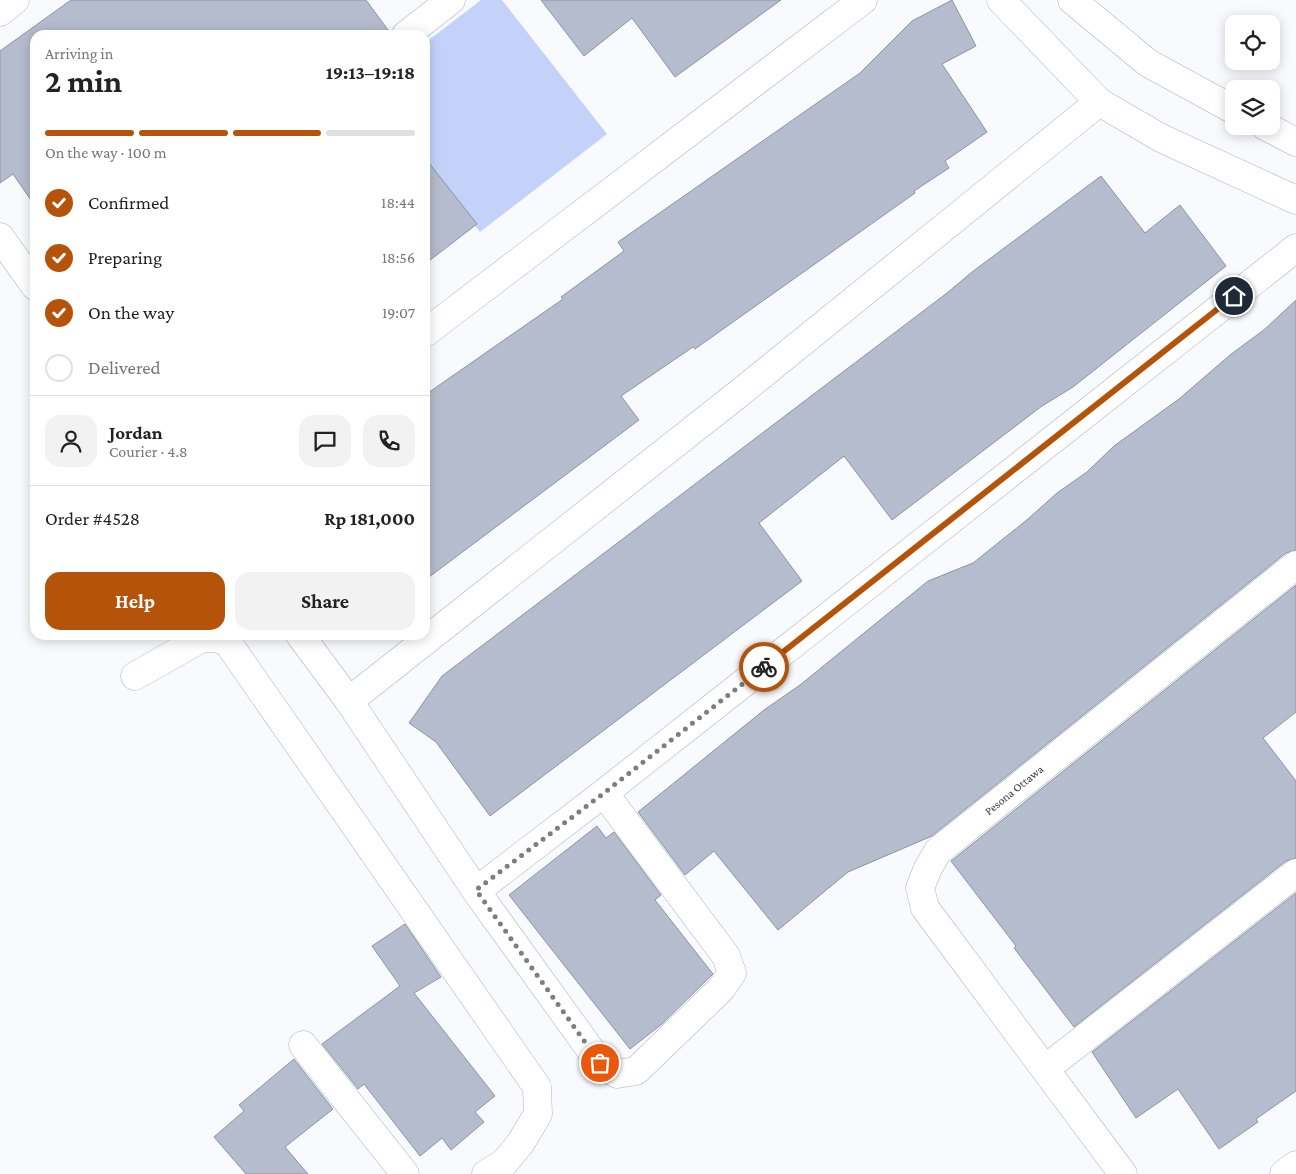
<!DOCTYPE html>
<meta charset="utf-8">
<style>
body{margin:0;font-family:"Crimson Pro",serif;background:#f2f2f2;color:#222;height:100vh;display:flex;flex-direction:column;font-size:19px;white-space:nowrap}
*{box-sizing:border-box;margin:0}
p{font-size:16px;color:#767676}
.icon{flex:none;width:28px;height:28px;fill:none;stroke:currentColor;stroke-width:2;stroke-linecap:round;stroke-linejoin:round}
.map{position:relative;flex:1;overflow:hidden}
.panel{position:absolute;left:30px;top:30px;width:400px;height:610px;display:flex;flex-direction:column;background:#fff;border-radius:15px;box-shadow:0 2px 12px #0003}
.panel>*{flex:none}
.fabs{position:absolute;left:1225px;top:15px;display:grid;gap:10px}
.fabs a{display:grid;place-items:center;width:55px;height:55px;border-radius:10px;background:#fff;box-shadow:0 2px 12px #0003;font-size:25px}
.pin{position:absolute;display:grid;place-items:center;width:42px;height:42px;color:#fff;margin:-21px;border:2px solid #fff;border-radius:50%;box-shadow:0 1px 5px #0007}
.courier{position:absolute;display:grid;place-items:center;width:50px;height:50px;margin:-25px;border:4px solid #b45309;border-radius:50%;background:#fff;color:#222;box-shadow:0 1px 6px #0007}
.summary em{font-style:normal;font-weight:700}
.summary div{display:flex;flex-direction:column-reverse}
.summary{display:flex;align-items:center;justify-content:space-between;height:85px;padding:0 15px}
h1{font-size:32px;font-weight:700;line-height:38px}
.bar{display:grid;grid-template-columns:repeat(4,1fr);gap:8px 5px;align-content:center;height:60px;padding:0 15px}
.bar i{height:6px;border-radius:4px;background:#e0e0e0}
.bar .selected{background:#b45309}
.bar p{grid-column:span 4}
.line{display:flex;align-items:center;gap:12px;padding:0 15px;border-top:1px solid #e0e0e0}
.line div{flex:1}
.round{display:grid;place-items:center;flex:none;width:52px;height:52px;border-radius:15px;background:#f2f2f2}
ol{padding:0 15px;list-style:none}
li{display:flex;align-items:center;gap:15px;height:55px}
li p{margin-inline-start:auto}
li .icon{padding:5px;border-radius:50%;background:#b45309;color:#fff;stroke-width:4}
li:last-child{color:#767676}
li i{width:28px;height:28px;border:2px solid #e0e0e0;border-radius:50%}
.primary-button{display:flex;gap:10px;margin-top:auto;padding:10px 15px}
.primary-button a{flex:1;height:58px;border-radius:15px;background:#b45309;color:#fff;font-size:20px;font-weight:700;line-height:58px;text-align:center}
.primary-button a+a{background:#f2f2f2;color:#222}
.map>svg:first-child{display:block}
</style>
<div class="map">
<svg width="1296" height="1174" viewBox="0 0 1296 1174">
<rect width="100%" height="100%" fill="#f8fafd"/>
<polygon fill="#c4d2fa" points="481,0 502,0 607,134 480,232 425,161 425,43"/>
<g fill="#b5bccd" stroke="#8d93a3">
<polygon points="71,0 366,0 391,34 35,35 35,206 13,174 0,183 0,51"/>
<polygon points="541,0 781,0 675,77 632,18 584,56"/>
<polygon points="952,0 976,46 942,64 987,132 945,161 949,168 914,191 915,193 695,349 693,347 621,396 639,420 425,580 425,395 563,299 561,297 624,251 618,242 860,73 912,21"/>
<polygon points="425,158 477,224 425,264"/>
<polygon points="1101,176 1145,233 1180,205 1226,266 1073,387 1042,406 892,520 844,456 759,523 802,581 490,816 436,742 409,723 442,676 947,293 972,272"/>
<polygon points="1296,300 1296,550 1286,553 932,836 848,872 778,930 714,851 685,875 638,812 764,710 800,685 928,581 973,563 1028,519 1057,493 1087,472 1114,446 1179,399 1230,355 1265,329"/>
<polygon points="1296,585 1296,712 1263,738 1296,781 1296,858 1286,861 1074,1027 1014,948 1016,946 951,861"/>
<polygon points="597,826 606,838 614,832 661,895 655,900 713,974 662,1024 630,1049 509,895"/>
<polygon points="1296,893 1296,1091 1256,1119 1258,1122 1219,1149 1178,1089 1136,1118 1092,1052"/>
<polygon points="405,924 441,977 414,993 495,1096 475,1112 484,1122 451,1150 442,1138 420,1156 364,1084 358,1089 322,1044 400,986 372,946"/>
<polygon points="294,1059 333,1109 285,1147 308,1174 246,1174 214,1137 244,1111 239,1105"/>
</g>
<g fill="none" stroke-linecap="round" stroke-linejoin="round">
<g stroke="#abb1c2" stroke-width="29">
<g id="street">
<polyline points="1001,0 1099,102 1161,138 1296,200"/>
<polyline points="1072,0 1148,63 1234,110"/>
<polyline points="0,12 15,0"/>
<polyline points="406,35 451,0"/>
<polyline points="1265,126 1296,142"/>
<polyline points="0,237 35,286"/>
<polyline points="425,333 863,0"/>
<polyline points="300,635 349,701 476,891 600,1063 617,1074 636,1071 721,989 732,973 726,956 604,793"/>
<polyline points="135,676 202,638 218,638 228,643 537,1087 538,1114 520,1144 504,1163 486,1174"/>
<polyline points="349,701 737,395 1099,102"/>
<polyline points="476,891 604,793 1296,248"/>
<polyline points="303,1045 405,1174"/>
<polyline points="1045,1069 1296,873"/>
<polyline points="1123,1174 925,908 920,888 928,868 938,851 1296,565"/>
<polyline points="1284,1174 1296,1165"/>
</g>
</g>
<use href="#street" stroke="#fff" stroke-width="28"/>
</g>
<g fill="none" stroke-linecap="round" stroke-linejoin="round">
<polyline stroke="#7c7e84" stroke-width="5" stroke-dasharray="0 9" points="600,1063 476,890 604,793 764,667"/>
<polyline stroke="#b45309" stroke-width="6" points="764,667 1234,296"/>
</g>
<g text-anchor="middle" stroke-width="4.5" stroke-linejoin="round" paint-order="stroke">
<g font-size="12" fill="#3a3c43" stroke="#fff">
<text transform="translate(1014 790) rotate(-39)" y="4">Pesona Ottawa</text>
</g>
</g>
</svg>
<div class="fabs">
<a><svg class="icon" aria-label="locate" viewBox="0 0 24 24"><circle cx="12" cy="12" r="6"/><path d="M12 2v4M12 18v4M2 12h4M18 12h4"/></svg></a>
<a><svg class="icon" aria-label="layers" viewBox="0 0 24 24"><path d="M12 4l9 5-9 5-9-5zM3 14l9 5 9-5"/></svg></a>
</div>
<div class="pin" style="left:600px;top:1063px;background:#ea580c"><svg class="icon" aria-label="bag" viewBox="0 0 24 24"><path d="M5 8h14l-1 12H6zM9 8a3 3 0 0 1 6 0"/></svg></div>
<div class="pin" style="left:1234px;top:296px;background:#1f2937"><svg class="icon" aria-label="home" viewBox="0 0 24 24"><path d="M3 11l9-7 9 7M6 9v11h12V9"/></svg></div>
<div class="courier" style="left:764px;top:667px"><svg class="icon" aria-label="bike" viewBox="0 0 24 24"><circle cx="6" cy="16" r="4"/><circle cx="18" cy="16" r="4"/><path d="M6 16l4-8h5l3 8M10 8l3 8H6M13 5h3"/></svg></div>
<section class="panel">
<div class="summary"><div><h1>2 min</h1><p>Arriving in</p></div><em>19:13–19:18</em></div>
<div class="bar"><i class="selected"></i><i class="selected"></i><i class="selected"></i><i></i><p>On the way · 100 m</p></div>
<ol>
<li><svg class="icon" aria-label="check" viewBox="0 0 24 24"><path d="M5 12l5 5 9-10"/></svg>Confirmed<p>18:44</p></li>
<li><svg class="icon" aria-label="check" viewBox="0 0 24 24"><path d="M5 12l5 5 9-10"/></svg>Preparing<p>18:56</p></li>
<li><svg class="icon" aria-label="check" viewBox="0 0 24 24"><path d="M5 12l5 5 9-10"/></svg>On the way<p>19:07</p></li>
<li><i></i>Delivered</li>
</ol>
<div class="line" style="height:90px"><a class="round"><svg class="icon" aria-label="person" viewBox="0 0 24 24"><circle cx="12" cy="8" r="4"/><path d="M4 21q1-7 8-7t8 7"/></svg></a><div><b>Jordan</b><p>Courier · 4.8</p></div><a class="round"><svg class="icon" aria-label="chat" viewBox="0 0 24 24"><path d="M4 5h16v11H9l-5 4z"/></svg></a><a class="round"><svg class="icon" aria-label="phone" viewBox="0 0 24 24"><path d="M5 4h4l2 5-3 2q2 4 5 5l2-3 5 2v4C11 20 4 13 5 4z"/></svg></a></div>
<div class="line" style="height:65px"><div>Order #4528</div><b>Rp 181,000</b></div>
<div class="primary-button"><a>Help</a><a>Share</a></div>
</section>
</div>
